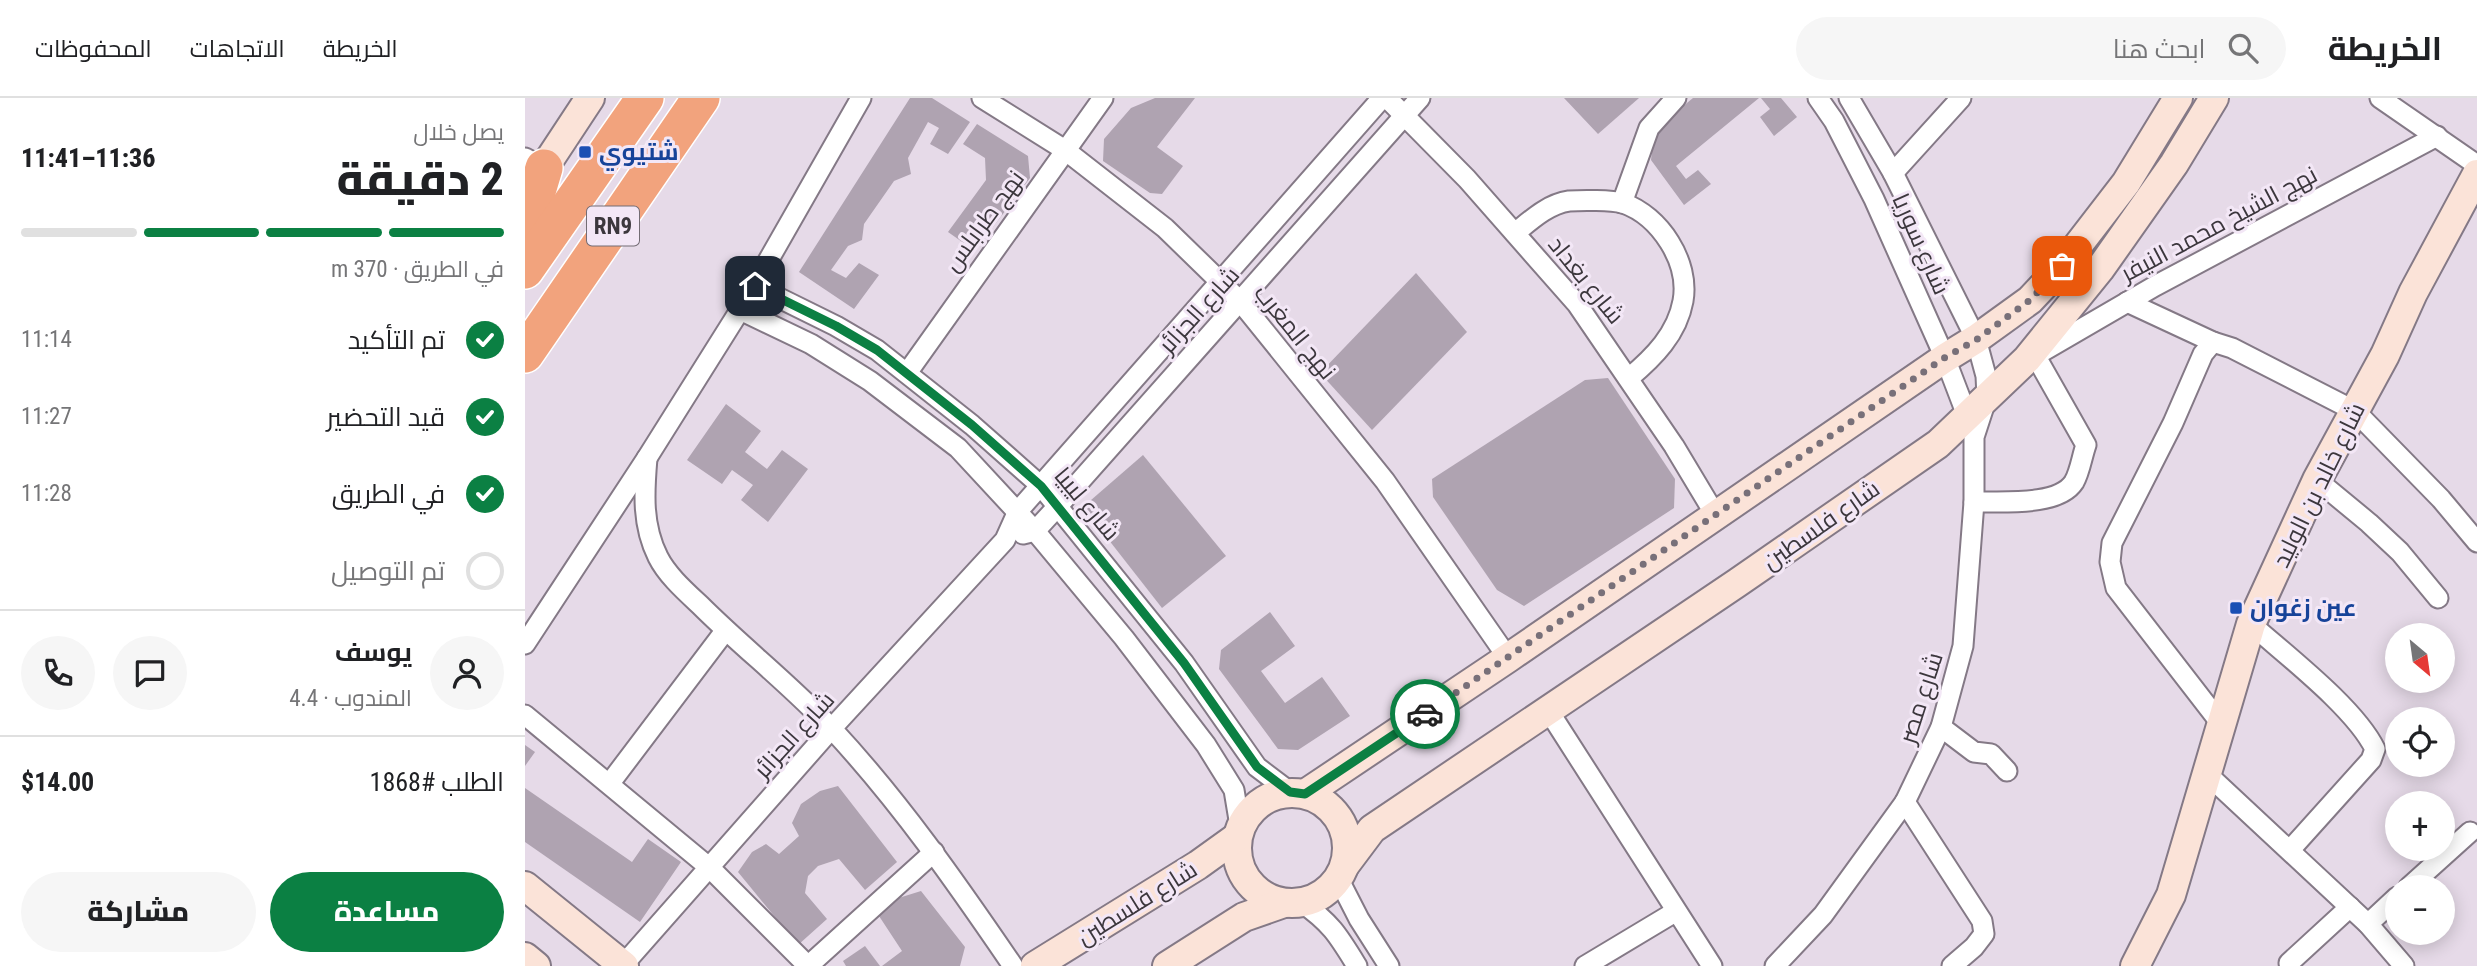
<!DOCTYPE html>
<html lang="ar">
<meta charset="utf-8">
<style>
body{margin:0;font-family:"Roboto Condensed",Cairo,sans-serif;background:#f6f6f6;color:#202124;direction:rtl;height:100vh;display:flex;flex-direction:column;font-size:26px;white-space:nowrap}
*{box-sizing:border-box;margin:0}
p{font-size:23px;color:#757577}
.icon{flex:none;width:38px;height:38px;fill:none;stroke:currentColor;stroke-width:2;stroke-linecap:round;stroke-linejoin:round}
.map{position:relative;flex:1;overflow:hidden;direction:ltr}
.side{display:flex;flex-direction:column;background:#fff;width:525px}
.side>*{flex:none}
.needle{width:46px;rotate:151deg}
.tools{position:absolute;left:1860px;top:525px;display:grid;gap:14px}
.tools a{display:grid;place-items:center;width:70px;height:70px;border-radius:50%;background:#fff;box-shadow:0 4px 18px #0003;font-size:35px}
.pin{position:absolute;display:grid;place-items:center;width:60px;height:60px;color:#fff;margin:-30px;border-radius:14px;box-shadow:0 4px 10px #0006}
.courier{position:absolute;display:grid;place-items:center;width:70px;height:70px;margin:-35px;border:5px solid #0b8043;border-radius:50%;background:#fff;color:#222;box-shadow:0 2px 9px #0007}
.head em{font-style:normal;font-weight:800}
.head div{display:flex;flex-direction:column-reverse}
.head{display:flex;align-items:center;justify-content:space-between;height:119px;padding:0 21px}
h1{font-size:46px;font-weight:800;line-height:52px}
.bar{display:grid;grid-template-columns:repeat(4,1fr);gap:10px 7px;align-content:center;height:84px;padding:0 21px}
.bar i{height:9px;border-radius:5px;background:#e0e0e0}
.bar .current{background:#0b8043}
.bar p{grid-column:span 4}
.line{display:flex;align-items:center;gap:18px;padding:0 21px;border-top:2px solid #e0e0e0}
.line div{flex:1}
.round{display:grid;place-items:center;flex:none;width:74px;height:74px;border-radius:37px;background:#f6f6f6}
ol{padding:0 21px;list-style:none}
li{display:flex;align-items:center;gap:21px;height:77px}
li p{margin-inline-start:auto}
li .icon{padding:7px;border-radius:50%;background:#0b8043;color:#fff;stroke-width:4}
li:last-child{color:#757577}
li i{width:38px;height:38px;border:4px solid #e0e0e0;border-radius:50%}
.button{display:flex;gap:14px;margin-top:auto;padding:14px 21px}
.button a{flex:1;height:80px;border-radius:42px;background:#0b8043;color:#fff;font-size:28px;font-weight:800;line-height:80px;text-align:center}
.button a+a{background:#f6f6f6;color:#202124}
header{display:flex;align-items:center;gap:42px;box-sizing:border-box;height:98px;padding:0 35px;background:#fff;border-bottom:2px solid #e0e0e0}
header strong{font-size:33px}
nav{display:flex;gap:38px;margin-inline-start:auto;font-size:24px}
.search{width:490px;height:63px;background:#f6f6f6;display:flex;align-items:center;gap:18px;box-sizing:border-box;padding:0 24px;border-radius:38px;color:#757577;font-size:26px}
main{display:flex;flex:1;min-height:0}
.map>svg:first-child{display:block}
</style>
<header>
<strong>الخريطة</strong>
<div class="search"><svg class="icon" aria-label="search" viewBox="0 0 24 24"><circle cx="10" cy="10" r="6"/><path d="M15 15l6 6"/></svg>ابحث هنا</div>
<nav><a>الخريطة</a><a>الاتجاهات</a><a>المحفوظات</a></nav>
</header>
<main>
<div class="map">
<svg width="1952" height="868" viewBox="0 0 1952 868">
<rect width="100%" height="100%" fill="#e6dae8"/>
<g fill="#afa3b1">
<polygon points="385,0 407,0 445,24 423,56 405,46 414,30 403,24 383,60 386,76 369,83 339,126 337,142 323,148 306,172 321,180 334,165 354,177 329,211 274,174"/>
<polygon points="630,0 670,0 632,49 658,68 637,96 625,95 578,63 579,41 606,10"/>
<polygon points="1039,0 1114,0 1073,36"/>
<polygon points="1168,0 1234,0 1151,68 1161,81 1173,72 1186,86 1159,107 1126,62 1129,32"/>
<polygon points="1236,0 1256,0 1272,19 1249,38 1235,19 1245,11"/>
<polygon points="452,26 503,58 505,80 450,153 423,134 461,82 460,60 438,46"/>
<polygon points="891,175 942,234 847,332 795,275"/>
<polygon points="1083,280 1150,381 1149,410 999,508 972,492 908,399 907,381 1060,282"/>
<polygon points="201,306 236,333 220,354 242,371 257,352 283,371 243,424 216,402 228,387 207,372 197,386 162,362"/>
<polygon points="618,357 701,458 637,510 558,409"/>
<polygon points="745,514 770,548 736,573 760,605 797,579 825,618 773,652 753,651 694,571 696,552"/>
<polygon points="0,647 10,654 0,668"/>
<polygon points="313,688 372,764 340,792 314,761 293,768 283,778 280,795 302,821 273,847 213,774 227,754 241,746 254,756 274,738 267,725 276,706 295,693"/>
<polygon points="0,690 107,764 123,741 156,764 115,824 0,744"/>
<polygon points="396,793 440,849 435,868 357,868 377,853 354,818 364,803"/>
<polygon points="340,848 355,868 321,868 318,863"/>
</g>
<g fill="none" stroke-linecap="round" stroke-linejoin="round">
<g stroke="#847986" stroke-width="23">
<g id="street">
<polyline points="457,0 540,52 640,130 715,203 860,383 983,560"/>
<polyline points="862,0 942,81 1052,206 1149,348 1191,418"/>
<polyline points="1293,0 1309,23 1349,101 1420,260 1446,328"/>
<polyline points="1855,0 1952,67"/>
<polyline points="0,60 19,70"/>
<polyline points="1368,75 1436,0"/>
<polyline points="1097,105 1124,30 1151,0"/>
<path d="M990 135C1006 122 1023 106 1044 103 1057 102 1086 102 1098 105 1135 118 1165 164 1158 203 1152 236 1129 259 1104 280"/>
<polyline points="230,188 311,228 352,252 447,327 516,388 659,565 732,669 765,694"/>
<polyline points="1602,204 1688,244"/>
<polyline points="215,212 286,246 345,283 433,350 510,433 599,540 681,647 709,692 715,728"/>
<polyline points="1513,256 1630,188 1912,38"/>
<polyline points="382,275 578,0"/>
<path d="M122 360C119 395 117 427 133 459 142 477 160 493 175 507 218 550 266 587 307 631 375 704 432 786 488 868"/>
<polyline points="1792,382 1844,425 1875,454 1913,500"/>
<path d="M1449 404C1475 403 1533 409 1549 384 1555 374 1557 358 1561 347L1510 257"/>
<polyline points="498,436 510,433 533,408 895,0"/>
<path d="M1726 526C1762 558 1830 610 1850 651L1846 662 1765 752"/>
<polyline points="0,546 122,360 215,212 336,0"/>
<polyline points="1023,612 1187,868"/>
<polyline points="0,617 185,770 283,868"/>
<polyline points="1697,627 1591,490 1585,464 1587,445 1648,325 1678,256 1688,244 1707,250 1830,313 1916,401 1952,444"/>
<polyline points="1416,629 1449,654 1466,656 1482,673"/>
<polyline points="1682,676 1843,826 1879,868"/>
<polyline points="85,685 200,533"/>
<polyline points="1380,704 1457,823 1459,836 1449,849 1427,868"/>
<polyline points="813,780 834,821 864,868"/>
<polyline points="1884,789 1945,734"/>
<path d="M776 804C806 825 813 837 832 868"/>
<polyline points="1843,826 1872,799"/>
<polyline points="1764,865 1825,809"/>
<polyline points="98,867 307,630 480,442 493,413 857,0"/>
<polyline points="283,868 409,754"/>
<polyline points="1060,868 1150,814"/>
<polyline points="1250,868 1298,817 1380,704 1416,629 1438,548 1449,404 1449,339 1462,299 1461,278 1451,241 1368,75 1324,0"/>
</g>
</g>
<g stroke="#847986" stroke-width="32">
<g id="secondary">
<polyline points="9,85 65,0"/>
<circle cx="767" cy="750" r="55"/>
<polyline points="780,696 983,560 1420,260 1451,241 1505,202 1537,168 1601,85 1653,0"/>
<polyline points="820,767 847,731 1212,485 1413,346 1502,261 1575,171 1649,66 1689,0"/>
<polyline points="0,788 99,868"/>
<polyline points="0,859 11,868"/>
<polyline points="510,868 673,767 712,739"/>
<polyline points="642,868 719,819 759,805"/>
<polyline points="1610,868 1646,797 1726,526 1792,382 1860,257 1888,195 1952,76"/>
</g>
</g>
<g stroke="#fff" stroke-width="40">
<g id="highway">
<polyline points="0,134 19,70"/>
<polyline points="0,172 120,0"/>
<polyline points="0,256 176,0"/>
</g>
</g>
<use href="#street" stroke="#fff" stroke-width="19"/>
<use href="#secondary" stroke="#fbe3d8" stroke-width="28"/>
<use href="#highway" stroke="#f2a37d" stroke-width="37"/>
</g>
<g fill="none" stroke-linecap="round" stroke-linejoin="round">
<polyline stroke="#787079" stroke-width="7" stroke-dasharray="0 12.6" points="900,616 1419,260 1451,242 1505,202 1537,168"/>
<polyline stroke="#0b8043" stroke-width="9" points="230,188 311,228 352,252 447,327 516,388 659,565 732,669 765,694 780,696 900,616"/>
</g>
<g fill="#1a4fb4" stroke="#f3e7f6" stroke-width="2.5">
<rect x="53" y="47" width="14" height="14" rx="3.5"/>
<rect x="1704" y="503" width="14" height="14" rx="3.5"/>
</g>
<g text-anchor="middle" stroke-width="6" stroke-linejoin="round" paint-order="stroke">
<rect fill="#f3e7f6" stroke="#736c74" stroke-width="2" x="62" y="108.5" width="52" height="39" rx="5"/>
<g font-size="23" font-weight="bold" fill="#3c373d">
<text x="88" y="136">RN9</text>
</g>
<g font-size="24" font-weight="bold" fill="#164399" stroke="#f3e7f6" text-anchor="start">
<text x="74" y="62">شتيوي</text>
<text x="1725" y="518">عين زغوان</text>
</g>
<g font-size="24" fill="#3c373d" stroke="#f3e7f6">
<text transform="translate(459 123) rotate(-54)" y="8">نهج طرابلس</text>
<text transform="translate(1694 126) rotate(-28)" y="8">نهج الشيخ محمد النيفر</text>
<text transform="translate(1396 146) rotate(66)" y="8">شارع سوريا</text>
<text transform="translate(1061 182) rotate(51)" y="8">شارع بغداد</text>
<text transform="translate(674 212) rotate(-48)" y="8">شارع الجزائر</text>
<text transform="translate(770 234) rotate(51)" y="8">نهج المغرب</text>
<text transform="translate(1794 387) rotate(-64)" y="8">شارع خالد بن الوليد</text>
<text transform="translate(562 406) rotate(50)" y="8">شارع ليبيا</text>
<text transform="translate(1296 427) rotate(-35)" y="8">شارع فلسطين</text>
<text transform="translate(1396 600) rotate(-72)" y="8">شارع مصر</text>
<text transform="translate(269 637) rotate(-48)" y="8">شارع الجزائر</text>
<text transform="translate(612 805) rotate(-32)" y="8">شارع فلسطين</text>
</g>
</g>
</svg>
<div class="tools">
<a><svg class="needle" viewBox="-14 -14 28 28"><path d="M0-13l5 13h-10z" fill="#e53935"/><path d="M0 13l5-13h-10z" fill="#757577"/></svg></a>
<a><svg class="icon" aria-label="locate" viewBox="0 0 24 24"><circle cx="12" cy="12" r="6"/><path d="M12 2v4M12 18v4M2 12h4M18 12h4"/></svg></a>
<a>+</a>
<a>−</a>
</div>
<div class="pin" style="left:1537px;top:168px;background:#ea580c"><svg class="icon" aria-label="bag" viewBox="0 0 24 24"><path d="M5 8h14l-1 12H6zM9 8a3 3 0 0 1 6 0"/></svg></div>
<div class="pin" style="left:230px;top:188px;background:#1f2937"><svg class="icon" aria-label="home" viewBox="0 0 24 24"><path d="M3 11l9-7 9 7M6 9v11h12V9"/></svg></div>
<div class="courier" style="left:900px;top:616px"><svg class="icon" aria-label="car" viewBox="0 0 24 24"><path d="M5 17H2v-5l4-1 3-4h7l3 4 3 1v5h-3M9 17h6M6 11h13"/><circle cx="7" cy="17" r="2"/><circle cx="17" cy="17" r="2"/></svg></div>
</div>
<section class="side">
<div class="head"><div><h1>2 دقيقة</h1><p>يصل خلال</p></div><em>11:36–11:41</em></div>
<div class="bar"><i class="current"></i><i class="current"></i><i class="current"></i><i></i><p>في الطريق · 370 m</p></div>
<ol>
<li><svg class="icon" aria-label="check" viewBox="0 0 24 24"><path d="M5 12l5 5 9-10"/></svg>تم التأكيد<p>11:14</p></li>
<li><svg class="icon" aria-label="check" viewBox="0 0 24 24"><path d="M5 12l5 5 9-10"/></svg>قيد التحضير<p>11:27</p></li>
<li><svg class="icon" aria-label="check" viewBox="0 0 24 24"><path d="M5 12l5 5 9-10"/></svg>في الطريق<p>11:28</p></li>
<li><i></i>تم التوصيل</li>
</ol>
<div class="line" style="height:126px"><a class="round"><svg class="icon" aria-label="person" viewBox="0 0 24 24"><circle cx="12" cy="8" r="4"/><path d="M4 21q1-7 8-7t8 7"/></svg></a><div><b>يوسف</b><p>المندوب · 4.4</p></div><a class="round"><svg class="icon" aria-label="chat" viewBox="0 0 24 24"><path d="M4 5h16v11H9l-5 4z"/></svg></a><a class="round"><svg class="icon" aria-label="phone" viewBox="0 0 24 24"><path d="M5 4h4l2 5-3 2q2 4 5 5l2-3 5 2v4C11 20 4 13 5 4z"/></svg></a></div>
<div class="line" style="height:91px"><div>الطلب #1868</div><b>$14.00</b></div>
<div class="button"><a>مساعدة</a><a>مشاركة</a></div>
</section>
</main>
